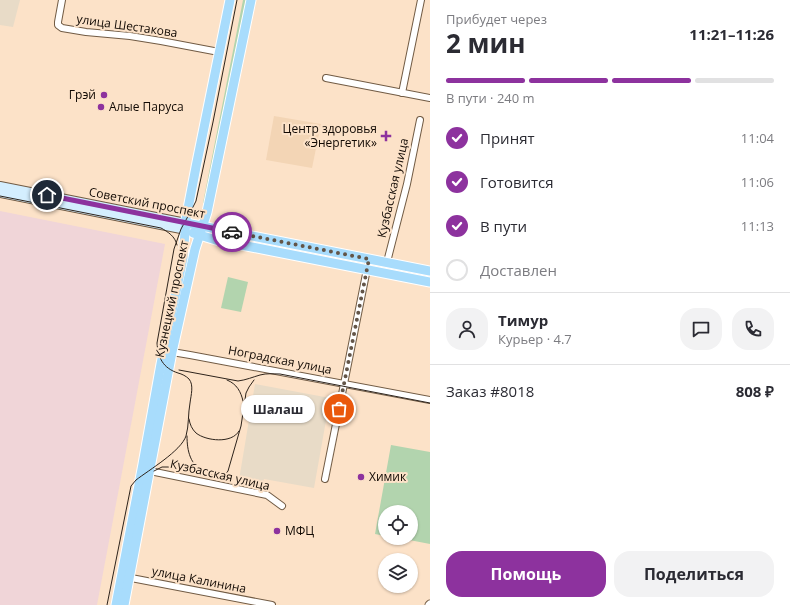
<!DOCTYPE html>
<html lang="ru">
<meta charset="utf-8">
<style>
body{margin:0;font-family:"Open Sans",sans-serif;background:#f2f2f3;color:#2b2b33;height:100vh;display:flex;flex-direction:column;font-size:15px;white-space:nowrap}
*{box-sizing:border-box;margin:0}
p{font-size:13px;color:#7c7c81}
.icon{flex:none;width:22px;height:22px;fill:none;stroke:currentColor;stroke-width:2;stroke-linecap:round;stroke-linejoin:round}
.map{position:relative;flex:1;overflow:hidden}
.side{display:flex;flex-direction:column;background:#fff;width:360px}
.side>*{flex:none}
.buttons{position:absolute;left:378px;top:505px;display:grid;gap:8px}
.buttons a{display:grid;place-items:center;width:40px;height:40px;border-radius:50%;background:#fff;box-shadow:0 1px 3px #0004;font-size:20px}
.pin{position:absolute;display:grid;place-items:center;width:34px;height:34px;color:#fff;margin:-17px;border:2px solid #fff;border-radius:50%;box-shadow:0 1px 4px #0007}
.courier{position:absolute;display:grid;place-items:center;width:40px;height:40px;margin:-20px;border:3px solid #8d329e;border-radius:50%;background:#fff;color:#222;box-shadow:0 1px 5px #0007}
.bubble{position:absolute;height:28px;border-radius:14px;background:#fff;box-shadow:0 1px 3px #0004;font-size:13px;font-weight:700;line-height:28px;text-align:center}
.headline em{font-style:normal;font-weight:700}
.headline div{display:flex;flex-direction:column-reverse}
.headline{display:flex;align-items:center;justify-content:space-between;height:68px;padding:0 16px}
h1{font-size:26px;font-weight:700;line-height:30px}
.bar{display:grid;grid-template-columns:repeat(4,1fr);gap:6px 4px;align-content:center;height:48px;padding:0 16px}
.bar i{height:5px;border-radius:3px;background:#e1e1e2}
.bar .active{background:#8d329e}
.bar p{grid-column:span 4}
.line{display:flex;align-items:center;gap:10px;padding:0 16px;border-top:1px solid #e1e1e2}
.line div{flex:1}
.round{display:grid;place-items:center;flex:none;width:42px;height:42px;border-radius:16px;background:#f2f2f3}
ol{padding:0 16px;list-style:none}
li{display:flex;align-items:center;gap:12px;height:44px}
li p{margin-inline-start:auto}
li .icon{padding:4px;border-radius:50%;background:#8d329e;color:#fff;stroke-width:4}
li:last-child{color:#7c7c81}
li i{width:22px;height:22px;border:2px solid #e1e1e2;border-radius:50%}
.button{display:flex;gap:8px;margin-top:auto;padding:8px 16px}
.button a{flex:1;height:46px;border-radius:16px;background:#8d329e;color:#fff;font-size:16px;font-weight:700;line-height:46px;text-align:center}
.button a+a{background:#f2f2f3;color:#2b2b33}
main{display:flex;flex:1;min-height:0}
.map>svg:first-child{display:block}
</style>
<main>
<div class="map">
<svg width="430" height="605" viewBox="0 0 430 605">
<rect width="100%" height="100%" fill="#fce2c8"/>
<polygon fill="#f0d5d8" points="0,211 165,244 97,605 0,605"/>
<g fill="#e8dbc7">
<polygon points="0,0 20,0 13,27 0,25"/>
<polygon points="255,384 330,398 314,488 264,479 262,485 239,480"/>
</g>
<polygon fill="#f3d5b5" points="274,116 321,124 312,168 266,160"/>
<g fill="#b2d4ae">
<polygon points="243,0 246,0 206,204 203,203"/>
<polygon points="228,277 248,282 241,312 221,308"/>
<polygon points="391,445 430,452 430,544 399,538 411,538 411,512 385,512 385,536 375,534"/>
</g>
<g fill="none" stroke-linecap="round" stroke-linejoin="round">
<g stroke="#715b44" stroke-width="8">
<g id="minor">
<polyline points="62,0 58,22 58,25 62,28 86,32 130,36 161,41 219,52"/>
<polyline points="326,78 430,98"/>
<polyline points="402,93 421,0"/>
<polyline points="387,262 407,184 420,120"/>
<polyline points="172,352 190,355 430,400"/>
<polyline points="150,471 267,495 282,506"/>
<polyline points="325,479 369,259"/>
<polyline points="126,577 272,605"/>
</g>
</g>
<g stroke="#715b44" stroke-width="9">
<polyline id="tertiary" points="429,605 430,604"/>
</g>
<g stroke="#715b44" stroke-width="10">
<g id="secondary">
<polyline points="0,186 186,223"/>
<polyline points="0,193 186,230"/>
</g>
</g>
<g stroke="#fff" stroke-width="11">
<g id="primary">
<polyline points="186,223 430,271"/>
<polyline points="193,233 216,240 430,282"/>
<polyline points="116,605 143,464 161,364 183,258 186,219 196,167 230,0"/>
<polyline points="124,605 172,352 195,249 207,212 251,0"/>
</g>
</g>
<use href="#minor" stroke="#fff" stroke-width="6"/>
<use href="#tertiary" stroke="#fff" stroke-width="7"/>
<use href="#secondary" stroke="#d4eefe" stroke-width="8"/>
<use href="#primary" stroke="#a8dcfc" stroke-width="9"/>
<g stroke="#2d231b" stroke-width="1">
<path d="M0 196 161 228C168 232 175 236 177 245"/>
<path d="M179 370 238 381C246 380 253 377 260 375 267 373 273 374 280 374L430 403"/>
<path d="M227 380C237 384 241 392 243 401"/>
<path d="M189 419C190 425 192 429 196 433 206 441 232 444 239 431"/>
<path d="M187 436C187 451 190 465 205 473"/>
<path d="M154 471 162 467H168L218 476C222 477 225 475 228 471L241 426 246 393 249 387 254 380"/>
<path d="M107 605 131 486 136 480C149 470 181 451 186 436 189 426 188 413 190 403 191 395 194 385 189 379 186 376 182 374 178 373 163 368 158 358 157 343L174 249 181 229 192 209 196 201 213 122 237 0"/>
</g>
</g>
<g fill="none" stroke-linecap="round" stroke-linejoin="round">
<polyline stroke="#635548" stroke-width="4" stroke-dasharray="0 7.2" points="232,232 369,259 339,409"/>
<polyline stroke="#8d329e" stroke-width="5" points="47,195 232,232"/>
</g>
<g fill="#8d329e" stroke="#fce2c8" stroke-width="1.5">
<circle cx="104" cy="95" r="4"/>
<circle cx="101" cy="107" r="4"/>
<path d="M384 130h4v4h4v4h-4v4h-4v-4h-4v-4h4z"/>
<circle cx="361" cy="477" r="4"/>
<circle cx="277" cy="531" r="4"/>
</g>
<g text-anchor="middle" stroke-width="4" stroke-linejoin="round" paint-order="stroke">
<g font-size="12" fill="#110903" stroke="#fce2c8">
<text transform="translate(127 26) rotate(8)" y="4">улица Шестакова</text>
<text transform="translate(393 188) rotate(-77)" y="4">Кузбасская улица</text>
<text transform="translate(147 203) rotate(11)" y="4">Советский проспект</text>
<text transform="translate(172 299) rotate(-78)" y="4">Кузнецкий проспект</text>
<text transform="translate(280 360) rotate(11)" y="4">Ноградская улица</text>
<text transform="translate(220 475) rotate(13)" y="4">Кузбасская улица</text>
<text transform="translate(199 580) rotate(11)" y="4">улица Калинина</text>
</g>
<g font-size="12" fill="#110903" stroke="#fce2c8" text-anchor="start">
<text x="96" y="99" text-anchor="end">Грэй</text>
<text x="109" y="111">Алые Паруса</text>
<text x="377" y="133" text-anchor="end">Центр здоровья<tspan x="377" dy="14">«Энергетик»</tspan></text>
<text x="369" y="481">Химик</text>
<text x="285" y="535">МФЦ</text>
</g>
</g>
</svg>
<div class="buttons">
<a><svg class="icon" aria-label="locate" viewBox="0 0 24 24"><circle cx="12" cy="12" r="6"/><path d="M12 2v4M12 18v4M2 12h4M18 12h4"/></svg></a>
<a><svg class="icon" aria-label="layers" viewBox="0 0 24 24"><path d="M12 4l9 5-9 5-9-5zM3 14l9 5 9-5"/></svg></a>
</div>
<div class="pin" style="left:339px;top:409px;background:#ea580c"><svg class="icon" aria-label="bag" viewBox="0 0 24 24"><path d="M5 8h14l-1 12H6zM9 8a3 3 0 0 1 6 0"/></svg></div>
<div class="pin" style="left:47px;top:195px;background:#1f2937"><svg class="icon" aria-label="home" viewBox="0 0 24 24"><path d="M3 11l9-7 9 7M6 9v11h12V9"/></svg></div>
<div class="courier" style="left:232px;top:232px"><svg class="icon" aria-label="car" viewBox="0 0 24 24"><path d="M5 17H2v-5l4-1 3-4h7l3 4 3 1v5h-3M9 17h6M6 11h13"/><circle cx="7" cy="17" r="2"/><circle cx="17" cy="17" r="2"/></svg></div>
<div class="bubble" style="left:241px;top:395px;width:74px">Шалаш</div>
</div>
<section class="side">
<div class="headline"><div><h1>2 мин</h1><p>Прибудет через</p></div><em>11:21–11:26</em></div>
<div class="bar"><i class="active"></i><i class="active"></i><i class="active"></i><i></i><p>В пути · 240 m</p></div>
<ol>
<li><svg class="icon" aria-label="check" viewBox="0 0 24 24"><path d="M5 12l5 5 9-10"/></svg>Принят<p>11:04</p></li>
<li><svg class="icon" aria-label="check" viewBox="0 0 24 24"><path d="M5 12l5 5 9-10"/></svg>Готовится<p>11:06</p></li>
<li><svg class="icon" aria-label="check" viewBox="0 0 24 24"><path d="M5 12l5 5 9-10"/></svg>В пути<p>11:13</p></li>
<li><i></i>Доставлен</li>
</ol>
<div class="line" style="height:72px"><a class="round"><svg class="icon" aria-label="person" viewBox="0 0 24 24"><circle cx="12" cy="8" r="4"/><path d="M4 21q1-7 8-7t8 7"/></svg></a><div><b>Тимур</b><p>Курьер · 4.7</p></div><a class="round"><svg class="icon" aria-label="chat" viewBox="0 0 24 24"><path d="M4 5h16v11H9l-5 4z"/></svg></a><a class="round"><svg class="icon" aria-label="phone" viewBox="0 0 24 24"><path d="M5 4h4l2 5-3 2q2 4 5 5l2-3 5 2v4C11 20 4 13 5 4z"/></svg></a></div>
<div class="line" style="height:52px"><div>Заказ #8018</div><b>808 ₽</b></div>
<div class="button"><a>Помощь</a><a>Поделиться</a></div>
</section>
</main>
